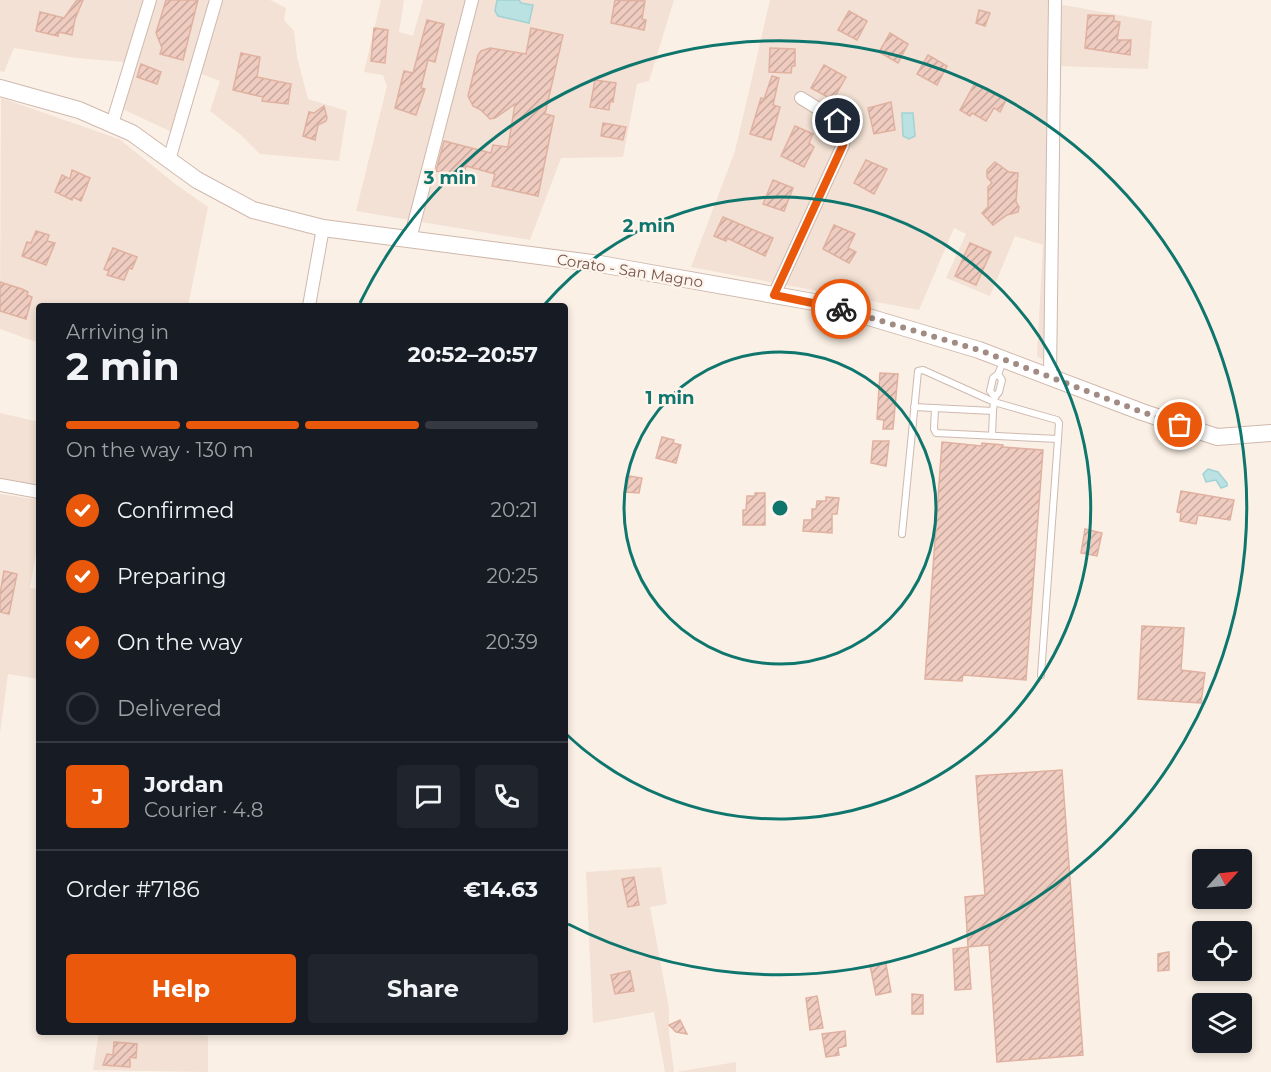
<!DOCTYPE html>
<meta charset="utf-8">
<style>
body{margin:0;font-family:Montserrat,sans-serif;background:#20242c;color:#f1f3f6;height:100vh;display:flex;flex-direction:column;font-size:22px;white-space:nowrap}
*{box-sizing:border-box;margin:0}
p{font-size:20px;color:#9ea1a6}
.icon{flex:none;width:33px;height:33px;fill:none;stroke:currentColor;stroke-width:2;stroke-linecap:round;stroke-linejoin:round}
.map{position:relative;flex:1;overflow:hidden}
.drawer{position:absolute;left:36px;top:303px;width:532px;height:732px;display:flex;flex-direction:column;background:#171b24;border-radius:6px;box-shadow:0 3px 9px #0003}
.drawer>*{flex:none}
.needle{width:39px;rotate:63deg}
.fabs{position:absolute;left:1192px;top:849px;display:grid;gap:12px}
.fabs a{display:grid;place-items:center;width:60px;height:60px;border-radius:6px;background:#171b24;box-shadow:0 3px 9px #0003;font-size:30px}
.pin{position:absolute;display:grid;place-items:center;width:51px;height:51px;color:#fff;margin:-26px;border:3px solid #fff;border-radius:50%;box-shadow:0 2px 6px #0007}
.courier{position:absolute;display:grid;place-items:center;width:60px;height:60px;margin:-30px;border:4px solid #ea580c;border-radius:50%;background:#fff;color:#222;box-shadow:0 2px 8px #0007}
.overview em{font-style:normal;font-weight:700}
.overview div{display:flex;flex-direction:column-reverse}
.overview{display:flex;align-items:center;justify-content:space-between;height:102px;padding:0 30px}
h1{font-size:39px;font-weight:700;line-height:45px}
.bar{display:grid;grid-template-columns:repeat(4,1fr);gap:9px 6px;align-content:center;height:72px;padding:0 30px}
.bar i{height:8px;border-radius:4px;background:#363941}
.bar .current{background:#ea580c}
.bar p{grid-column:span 4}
.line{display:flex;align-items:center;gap:15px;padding:0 30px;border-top:2px solid #363941}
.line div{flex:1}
.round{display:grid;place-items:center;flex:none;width:63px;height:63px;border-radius:6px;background:#20242c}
ol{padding:0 30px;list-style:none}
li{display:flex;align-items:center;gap:18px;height:66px}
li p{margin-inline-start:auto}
li .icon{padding:6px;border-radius:50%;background:#ea580c;color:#fff;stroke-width:4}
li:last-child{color:#9ea1a6}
li i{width:33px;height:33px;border:3px solid #363941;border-radius:50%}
.primary-button{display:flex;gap:12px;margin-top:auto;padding:12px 30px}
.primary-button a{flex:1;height:69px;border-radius:6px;background:#ea580c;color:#fff;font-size:24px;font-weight:700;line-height:69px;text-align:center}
.primary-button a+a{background:#20242c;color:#f1f3f6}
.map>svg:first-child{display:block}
</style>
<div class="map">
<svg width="1271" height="1072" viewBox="0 0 1271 1072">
<defs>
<pattern id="building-hatch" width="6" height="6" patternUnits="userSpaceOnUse" patternTransform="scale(1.5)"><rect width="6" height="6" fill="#efccbf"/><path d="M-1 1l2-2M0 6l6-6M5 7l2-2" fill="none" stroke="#c6a89d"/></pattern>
</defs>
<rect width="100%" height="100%" fill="#fbf0e5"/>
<g fill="#f2e1d4">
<polygon points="0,0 270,0 286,8 284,20 294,31 297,57 308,99 347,111 339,161 260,154 241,135 210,111 220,81 197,72 178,135 112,104 124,62 76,58 14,48 4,72 0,71"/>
<polygon points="381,0 404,0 399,32 413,36 423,0 674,0 649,81 637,84 623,157 561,158 530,240 356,211 387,86 383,75 364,72"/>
<polygon points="770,0 1058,0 1058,4 1152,21 1148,69 1056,66 1048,362 1037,356 1043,245 1015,236 990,296 946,278 966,234 954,228 919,310 691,267 735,151"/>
<polygon points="1,98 119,139 178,186 208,207 188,306 39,306 39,343 0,329"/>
<polygon points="0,413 39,422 37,487 0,481"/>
<polygon points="0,494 39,500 39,535 30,588 39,589 39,679 8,674 0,733"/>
<polygon points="661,867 667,904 650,907 669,1008 669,1033 674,1072 665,1072 654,1012 593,1023 586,872"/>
<polygon points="99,1032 180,1032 208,1036 208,1072 93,1070"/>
<polygon points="736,1062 736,1072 676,1072"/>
</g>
<g fill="#bbe2e3" stroke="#a2d2d4" stroke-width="1.5">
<polygon points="497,0 519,0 521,3 533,5 529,23 498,16 495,11"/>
<polygon points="902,113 913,113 915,136 909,139 903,136"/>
<polygon points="1208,469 1218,472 1227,483 1227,486 1221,488 1216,480 1206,482 1203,474"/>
</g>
<g fill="url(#building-hatch)" stroke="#e0b1a0" stroke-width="1.5">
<polygon points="77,0 83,0 75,19 72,35 59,32 58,36 36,31 40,12 64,18"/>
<polygon points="166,0 198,0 183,60 160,54 162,48 156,33"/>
<polygon points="615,0 645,1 642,19 646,20 644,30 611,23"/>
<polygon points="979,10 990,13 985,26 976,23"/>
<polygon points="849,11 867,21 857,40 838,30"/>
<polygon points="1088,15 1114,16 1114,21 1120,22 1117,40 1131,40 1130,55 1085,48"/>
<polygon points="427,20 444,24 435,62 428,60 421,88 425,89 416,115 395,108 404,71 413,73"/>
<polygon points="374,28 388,30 385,63 371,61"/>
<polygon points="531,28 563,35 545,114 554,116 538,196 492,186 495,174 466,166 463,178 436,171 444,141 491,153 493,145 508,147 515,104 495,118 490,119 481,110 473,106 468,96 478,55 481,51 490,48 526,54"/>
<polygon points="890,33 908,44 898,63 879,52"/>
<polygon points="770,48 795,49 795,66 792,66 791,73 769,72"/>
<polygon points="241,53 260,57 257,77 291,84 288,104 262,101 263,97 233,90"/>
<polygon points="928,55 947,66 937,85 917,74"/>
<polygon points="141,64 161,72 157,84 137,77"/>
<polygon points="824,65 846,77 833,100 811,88"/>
<polygon points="772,76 779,78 773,105 780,107 771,140 750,134 761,98 764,99"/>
<polygon points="595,80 616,83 613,102 610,101 609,110 590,107"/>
<polygon points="975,83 1006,100 1000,112 994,108 986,121 972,113 970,116 960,110"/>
<polygon points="891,102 895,130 874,134 868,108"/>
<polygon points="324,106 327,118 326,121 318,125 315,140 303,136 309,112 314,113"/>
<polygon points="603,123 626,127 623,140 601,136"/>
<polygon points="795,126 813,134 809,143 814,147 804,167 781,156"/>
<polygon points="866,160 887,169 874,194 854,183"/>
<polygon points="995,162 1009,172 1018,173 1016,202 1019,207 1018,212 1007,215 993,225 982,213 988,207 988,187 992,183 987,177 987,170"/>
<polygon points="72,170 90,178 81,201 73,197 72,200 55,192 62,175 70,179"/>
<polygon points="773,180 793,188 784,211 763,204"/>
<polygon points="723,217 773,238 765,256 727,238 726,241 714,236"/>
<polygon points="834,225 855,234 848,248 856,252 849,263 823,249"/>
<polygon points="36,231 49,235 47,241 55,243 46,265 22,256 27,242 31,243"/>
<polygon points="970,243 991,252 976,285 955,276"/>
<polygon points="113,248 137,257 132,269 129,268 124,280 107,275 109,271 104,269"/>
<polygon points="0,282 22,289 28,292 27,295 32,297 26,319 0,311"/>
<polygon points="880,373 898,374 893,429 883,429 884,420 877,419"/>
<polygon points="662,437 674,440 673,443 681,445 676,463 656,458"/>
<polygon points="873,441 889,441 886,466 871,463"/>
<polygon points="942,442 982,446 982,443 1003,445 1003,447 1043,450 1026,680 963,675 962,681 925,679"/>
<polygon points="629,476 642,478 639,493 626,492"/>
<polygon points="1181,491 1234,500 1230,520 1198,515 1196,524 1180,521 1181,513 1177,512"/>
<polygon points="755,493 765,493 765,525 743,525 743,510 746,510 747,496 755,496"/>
<polygon points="826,497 839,498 837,514 832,514 832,533 803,531 804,520 812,520 812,509 816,509 817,501 826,501"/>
<polygon points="1085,529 1102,533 1097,556 1081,553"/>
<polygon points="4,571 17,574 9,614 0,612 0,594"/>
<polygon points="1142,626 1184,628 1181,670 1205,673 1201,703 1138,699"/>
<polygon points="1062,770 1083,1055 997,1062 989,945 968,947 965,897 985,895 976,776"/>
<polygon points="634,877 639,905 628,907 622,879"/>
<polygon points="968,947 971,989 955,990 953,949"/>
<polygon points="1169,952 1169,970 1158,971 1158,954"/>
<polygon points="883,963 886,964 891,992 876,995 870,965"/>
<polygon points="630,971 634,991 615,994 611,975"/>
<polygon points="912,994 923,995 923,1014 912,1014"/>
<polygon points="817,996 823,1028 810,1030 806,998"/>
<polygon points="680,1020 687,1034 676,1032 669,1025"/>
<polygon points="845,1031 846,1046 838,1048 839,1055 826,1057 822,1034"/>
<polygon points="114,1042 137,1044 136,1058 130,1057 130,1067 103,1065 107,1054 113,1055"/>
</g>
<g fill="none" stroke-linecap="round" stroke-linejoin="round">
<g stroke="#ceb9af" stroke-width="8">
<g id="lane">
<polyline points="995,397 999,392 1002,380 998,374"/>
<polyline points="935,408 934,429 936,433 1058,439 1059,423 1057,420 994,402 995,397 990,391 993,378 998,374 1004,360"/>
<polyline points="992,435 993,411"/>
<polyline points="902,534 918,371 923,370 994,402 993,411 914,407"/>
<polyline points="1041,675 1058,439"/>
</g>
</g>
<g stroke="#ceb9af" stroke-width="14">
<g id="street">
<polyline points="112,124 150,0"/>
<polyline points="169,160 216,0"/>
<polyline points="410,239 472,0"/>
<polyline points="774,295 843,145 845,131 838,121 801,98"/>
<polyline points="309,306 323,228"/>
<polyline points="1050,377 1055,0"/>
<polyline points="0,485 39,492"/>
</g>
</g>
<g stroke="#d0b8ad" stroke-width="18">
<polyline id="secondary" points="0,88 79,110 132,133 197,180 253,210 323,228 600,264 825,304 979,350 1142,412 1217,437 1271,433"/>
</g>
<use href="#lane" stroke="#fff" stroke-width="6"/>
<use href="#street" stroke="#fff" stroke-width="12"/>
<use href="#secondary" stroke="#fff" stroke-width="16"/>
</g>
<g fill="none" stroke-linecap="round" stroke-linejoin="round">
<polyline stroke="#a28b82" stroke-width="6" stroke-dasharray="0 10.8" points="841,309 979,350 1142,412 1180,425"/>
<polyline stroke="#ea580c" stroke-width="8" points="838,121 845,131 843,145 774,295 841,309"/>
</g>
<g fill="none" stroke="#0f766e" stroke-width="3">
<circle cx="780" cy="508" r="156"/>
<path d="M545 304A311 311 0 1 1 566 734"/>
<path d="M360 303A467 467 0 1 1 568 924"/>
</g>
<g text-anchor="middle" stroke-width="5" stroke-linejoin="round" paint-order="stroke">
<g font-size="15" fill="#72554c" stroke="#fef4eb">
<text transform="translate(630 271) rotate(9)" y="5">Corato - San Magno</text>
</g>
</g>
<circle cx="780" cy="508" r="9" fill="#0f766e" stroke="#fef4eb" stroke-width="3"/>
<g font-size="18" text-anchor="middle" font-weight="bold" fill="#0f766e" stroke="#fef4eb" stroke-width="5" stroke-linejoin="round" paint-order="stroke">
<text x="450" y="184">3 min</text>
<text x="649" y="232">2 min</text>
<text x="670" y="404">1 min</text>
</g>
</svg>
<div class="fabs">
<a><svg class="needle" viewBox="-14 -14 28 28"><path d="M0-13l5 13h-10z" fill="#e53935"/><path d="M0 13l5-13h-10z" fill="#9ea1a6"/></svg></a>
<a><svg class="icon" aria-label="locate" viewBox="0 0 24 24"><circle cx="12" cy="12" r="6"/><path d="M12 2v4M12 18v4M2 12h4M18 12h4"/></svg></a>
<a><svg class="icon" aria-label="layers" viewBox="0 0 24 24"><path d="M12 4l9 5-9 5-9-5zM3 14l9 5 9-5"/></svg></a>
</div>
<div class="pin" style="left:1180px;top:425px;background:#ea580c"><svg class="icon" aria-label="bag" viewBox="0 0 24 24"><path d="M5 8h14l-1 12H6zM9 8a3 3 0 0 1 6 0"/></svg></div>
<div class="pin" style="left:838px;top:121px;background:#1f2937"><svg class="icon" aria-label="home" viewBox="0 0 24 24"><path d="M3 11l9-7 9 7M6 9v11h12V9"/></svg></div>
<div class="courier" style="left:841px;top:309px"><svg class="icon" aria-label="bike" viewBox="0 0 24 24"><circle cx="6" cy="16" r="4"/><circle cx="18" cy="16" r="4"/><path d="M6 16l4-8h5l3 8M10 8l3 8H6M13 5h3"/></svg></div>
<section class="drawer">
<div class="overview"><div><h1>2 min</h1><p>Arriving in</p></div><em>20:52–20:57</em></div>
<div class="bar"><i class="current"></i><i class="current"></i><i class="current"></i><i></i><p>On the way · 130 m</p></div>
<ol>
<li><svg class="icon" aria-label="check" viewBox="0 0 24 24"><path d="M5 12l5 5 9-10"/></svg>Confirmed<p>20:21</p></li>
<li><svg class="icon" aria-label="check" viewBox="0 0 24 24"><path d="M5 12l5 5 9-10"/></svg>Preparing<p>20:25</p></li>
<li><svg class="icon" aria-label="check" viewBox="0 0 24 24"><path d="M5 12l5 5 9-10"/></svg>On the way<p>20:39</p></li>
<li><i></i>Delivered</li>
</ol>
<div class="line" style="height:108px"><b class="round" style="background:#ea580c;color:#fff">J</b><div><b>Jordan</b><p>Courier · 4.8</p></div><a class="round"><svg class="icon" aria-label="chat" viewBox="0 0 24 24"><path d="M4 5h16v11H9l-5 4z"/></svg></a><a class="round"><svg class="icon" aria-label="phone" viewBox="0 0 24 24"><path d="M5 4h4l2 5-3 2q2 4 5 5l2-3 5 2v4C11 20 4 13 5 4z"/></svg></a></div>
<div class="line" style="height:78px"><div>Order #7186</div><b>€14.63</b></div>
<div class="primary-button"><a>Help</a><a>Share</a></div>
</section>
</div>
